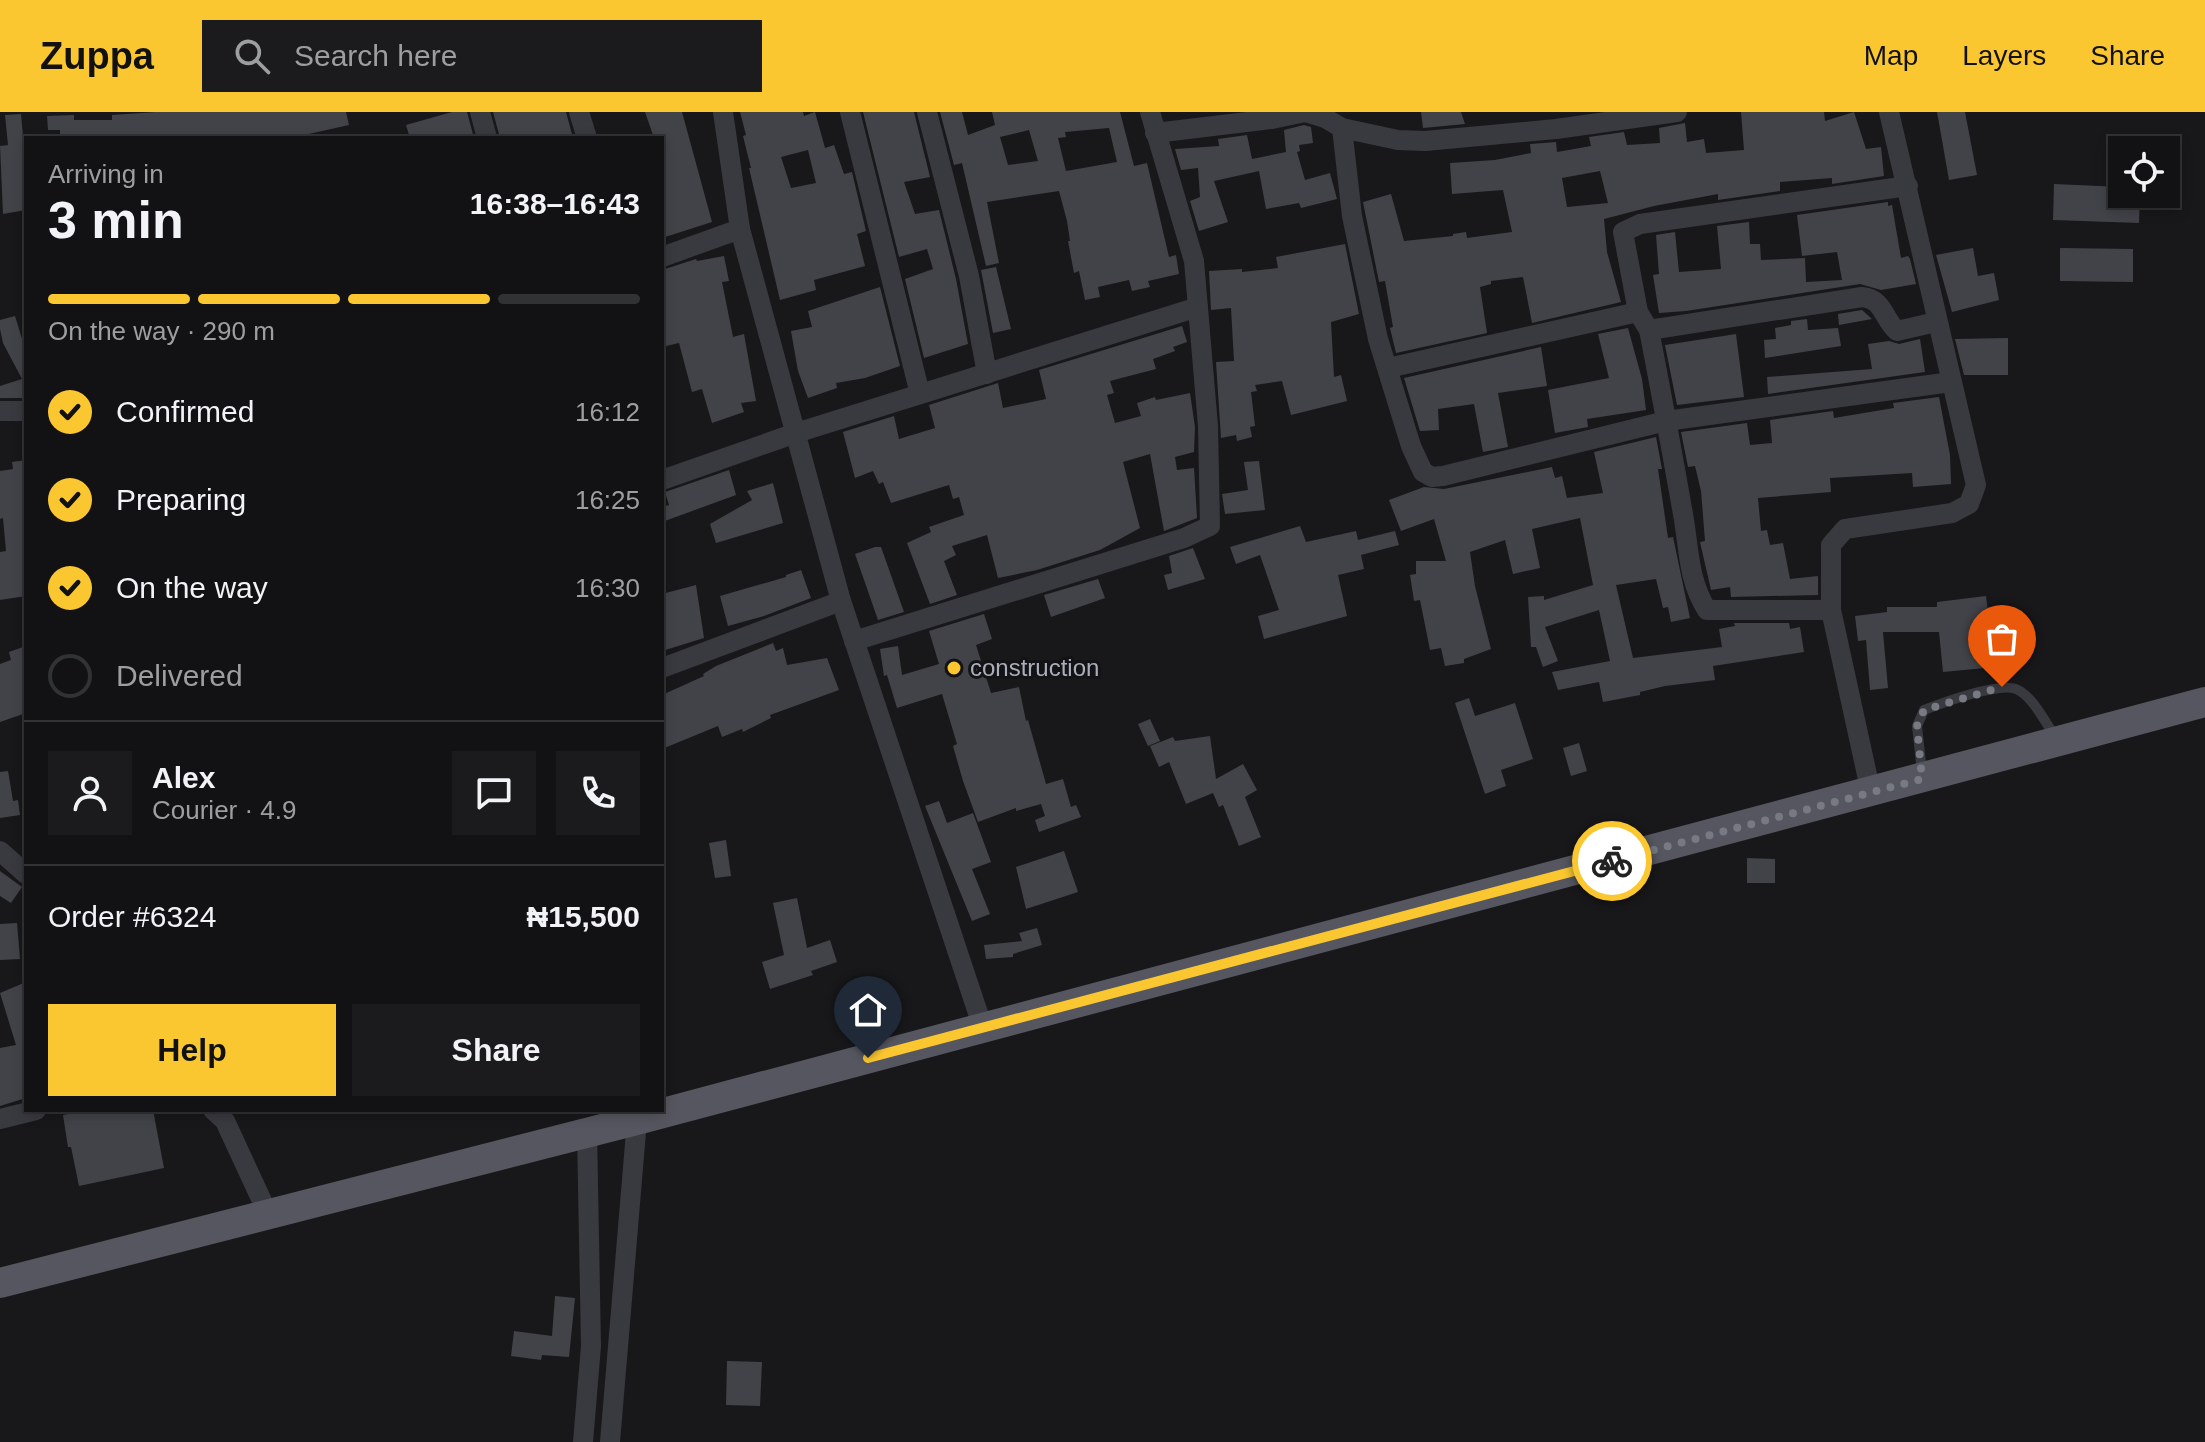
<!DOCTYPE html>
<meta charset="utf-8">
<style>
body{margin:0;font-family:Arial,sans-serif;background:#1b1b1d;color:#f1f3f6;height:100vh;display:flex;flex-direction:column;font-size:30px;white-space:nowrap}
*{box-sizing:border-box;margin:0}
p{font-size:26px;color:#9c9ea0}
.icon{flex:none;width:44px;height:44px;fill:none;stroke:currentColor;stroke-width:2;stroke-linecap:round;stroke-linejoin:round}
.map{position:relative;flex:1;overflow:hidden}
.side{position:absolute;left:24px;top:24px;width:640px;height:976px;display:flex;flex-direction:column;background:#121214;border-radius:0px;box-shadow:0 4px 12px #0003,0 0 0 2px #313234}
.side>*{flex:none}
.buttons{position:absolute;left:2108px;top:24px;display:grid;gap:16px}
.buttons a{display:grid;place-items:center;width:72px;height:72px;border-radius:0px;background:#121214;box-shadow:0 4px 12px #0003,0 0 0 2px #313234;font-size:40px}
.pin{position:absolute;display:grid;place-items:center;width:68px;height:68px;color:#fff;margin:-82px -34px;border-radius:50% 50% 50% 0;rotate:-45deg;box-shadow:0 0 8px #0007}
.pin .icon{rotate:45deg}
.courier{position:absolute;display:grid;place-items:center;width:80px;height:80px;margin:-40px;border:6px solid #fbc730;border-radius:50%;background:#fff;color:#222;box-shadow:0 2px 10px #0007}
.head em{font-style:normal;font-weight:800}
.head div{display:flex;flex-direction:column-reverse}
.head{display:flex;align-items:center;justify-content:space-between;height:136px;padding:0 24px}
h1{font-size:52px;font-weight:800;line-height:60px}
.bar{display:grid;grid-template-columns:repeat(4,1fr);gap:12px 8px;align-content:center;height:96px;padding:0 24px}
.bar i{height:10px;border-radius:6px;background:#313234}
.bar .on{background:#fbc730}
.bar p{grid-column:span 4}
.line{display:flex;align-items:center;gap:20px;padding:0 24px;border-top:2px solid #313234}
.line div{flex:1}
.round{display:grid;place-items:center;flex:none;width:84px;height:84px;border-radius:0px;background:#1b1b1d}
ol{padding:0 24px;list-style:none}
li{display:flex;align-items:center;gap:24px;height:88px}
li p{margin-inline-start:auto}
li .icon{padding:8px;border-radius:50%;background:#fbc730;color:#111;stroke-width:4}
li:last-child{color:#9c9ea0}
li i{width:44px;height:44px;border:4px solid #313234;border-radius:50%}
.action{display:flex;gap:16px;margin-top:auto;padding:16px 24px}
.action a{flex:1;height:92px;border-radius:0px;background:#fbc730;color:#111;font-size:32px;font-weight:800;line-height:92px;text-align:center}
.action a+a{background:#1b1b1d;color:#f1f3f6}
header{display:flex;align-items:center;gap:48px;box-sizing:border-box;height:112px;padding:0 40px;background:#fbc730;color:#111}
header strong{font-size:38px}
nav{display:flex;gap:44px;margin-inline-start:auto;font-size:28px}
.search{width:560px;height:72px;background:#1b1b1d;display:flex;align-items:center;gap:20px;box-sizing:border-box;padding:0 28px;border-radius:0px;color:#9c9ea0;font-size:30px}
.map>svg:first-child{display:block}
</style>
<header>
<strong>Zuppa</strong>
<div class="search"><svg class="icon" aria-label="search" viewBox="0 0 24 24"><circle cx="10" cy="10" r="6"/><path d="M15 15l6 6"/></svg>Search here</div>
<nav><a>Map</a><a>Layers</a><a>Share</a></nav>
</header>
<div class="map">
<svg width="2205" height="1330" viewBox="0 0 2205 1330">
<rect width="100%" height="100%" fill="#18181b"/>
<g fill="#424348" fill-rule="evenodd">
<polygon points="156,0 346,0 349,13 291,26 60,26 60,18 48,18 47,4 74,3 74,8 112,8 112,3"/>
<polygon points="452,0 467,0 474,26 410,26 406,13"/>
<polygon points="493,0 566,0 573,26 500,26"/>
<polygon points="645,0 682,0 712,110 662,126 662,26 654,26"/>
<path d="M740 0H803L804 4 815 0 825 36 834 33 844 62 852 60 866 119 857 122 865 154 814 168 816 178 780 188 749 56H751L743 24 746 23ZM808 38 816 71 791 76 781 45Z"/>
<polygon points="863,0 914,0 930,65 904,70 915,102 939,98 956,167 968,232 924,246 905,167 933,157 927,137 899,145"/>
<path d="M940 0H962L968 23 995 13 992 0H1120L1134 54 1147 51 1169 145 1176 143 1179 162 1148 169 1150 175 1132 179 1129 168 1098 175 1100 185 1085 188 1079 159 1074 161 1068 129H1070L1067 109 1059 79 987 90 999 151 986 154 962 51 954 53ZM1109 16 1117 50 1066 59 1058 26 1066 25 1065 20ZM1029 18 1038 49 1008 53 1000 25Z"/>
<polygon points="1421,0 1461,0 1465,12 1423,16"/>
<path d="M1741 0H1824L1825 9 1854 0 1866 37 1881 35 1884 64 1832 72V66L1780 70V79L1718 88V82L1654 94 1604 107 1607 140 1621 190 1532 211 1523 165 1491 169V172L1480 175 1487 221 1396 241 1390 216 1393 215 1385 169 1379 170 1363 90 1391 82 1404 129 1453 124V122L1466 120 1467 126 1512 120 1503 78 1452 82 1450 51 1495 48 1531 41 1530 32 1556 30 1557 40 1591 34 1589 25 1624 20 1627 33 1660 31 1659 16 1685 11 1687 30 1704 27 1706 41 1744 38ZM1600 59 1608 91 1567 95 1562 66Z"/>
<polygon points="1937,0 1965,0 1977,63 1949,68"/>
<polygon points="21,2 26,58 26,98 3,102 0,34 8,33 5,3"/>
<polygon points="1304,13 1311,15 1313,31 1299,33 1300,39 1297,40 1305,68 1330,61 1337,87 1301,96 1299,91 1266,97 1259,59 1214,69 1228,110 1199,119 1190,89 1200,85 1198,56 1181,58 1175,37 1219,34 1218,27 1247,23 1252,47 1286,40 1284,18"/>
<polygon points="2054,72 2122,75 2122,82 2140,82 2139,111 2053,108"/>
<polygon points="1888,90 1888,94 1892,93 1901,146 1908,144 1910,147 1916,172 1881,178 1860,172 1686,199 1659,201 1653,163 1659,162 1656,123 1675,120 1679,160 1721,157 1717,114 1749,110 1750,132 1760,132 1761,148 1805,146 1806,170 1842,168 1837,140 1802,144 1797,103"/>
<polygon points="1345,132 1359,202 1331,210 1334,265 1341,263 1347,289 1291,303 1282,269 1255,273 1257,279 1251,280 1255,314 1250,315 1252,325 1237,329 1236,323 1221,326 1216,250 1234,249 1231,196 1211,198 1209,159 1242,157 1242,160 1278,156 1276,145"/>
<polygon points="1973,136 1978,164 1994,161 1999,188 1952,200 1936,143"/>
<polygon points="2060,136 2133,137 2133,170 2060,169"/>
<polygon points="724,144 729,169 722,170 733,225 744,222 756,289 741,291 744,300 712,311 702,277 692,280 679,231 662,235 662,158 696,147 697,149"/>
<polygon points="996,155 1011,217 993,221 981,158"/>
<polygon points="880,175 900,254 865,266 836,271 837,276 808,286 798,259 791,219 812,215 808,199"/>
<polygon points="1862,198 1872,207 1839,213 1838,202"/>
<polygon points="15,204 26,240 26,286 0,286 0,274 22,267 3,231 0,217 0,208"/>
<polygon points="1807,207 1808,218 1838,216 1841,234 1765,246 1764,228 1776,227 1775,216 1791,213 1791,209"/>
<polygon points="1182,214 1187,230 1173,235 1175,239 1153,247 1156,257 1110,269 1114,281 1107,283 1115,311 1141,304 1137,291 1155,285 1156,288 1190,281 1195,315 1194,340 1175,345 1177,358 1194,356 1197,406 1164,419 1150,342 1123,350 1140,416 1100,438 1037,458 998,466 987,423 952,434 956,443 944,449 957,483 930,492 907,431 931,420 929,415 964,403 959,385 953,387 949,373 891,391 883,370 879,372 873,359 855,366 843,320 894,304 899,327 935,316 929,293 998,271 1003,296 1046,287 1039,258"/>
<polygon points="1628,216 1642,267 1646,298 1587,307 1588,315 1555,321 1548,278 1609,266 1598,222"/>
<polygon points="1736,222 1744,285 1677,293 1665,233"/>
<polygon points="2008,226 2008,263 1964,263 1955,227"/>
<polygon points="1920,227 1925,260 1768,282 1767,265 1872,257 1868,232 1889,229 1899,232"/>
<polygon points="1541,235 1547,274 1498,281 1508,335 1483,340 1474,292 1438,297 1439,318 1420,319 1404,266"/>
<polygon points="1939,285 1950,343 1951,372 1913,375 1912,361 1830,366 1831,380 1758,386 1761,419 1767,418 1770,433 1783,431 1790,467 1818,464 1818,483 1731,485 1730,475 1711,478 1700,430 1705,429 1701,379 1695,354 1688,355 1681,320 1747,311 1750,333 1772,331 1770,308 1833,299 1834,306 1894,296 1893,291"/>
<polygon points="1656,325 1662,357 1658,357 1668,426 1673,425 1690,506 1671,510 1668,495 1663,496 1656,467 1616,473 1633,546 1722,535 1719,517 1735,514 1734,511 1789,511 1790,517 1800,515 1804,540 1713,554 1715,568 1665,574 1640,580 1640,583 1603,590 1599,570 1558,578 1552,560 1610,549 1599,498 1545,515 1558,549 1543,555 1536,535 1531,535 1528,485 1544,484 1544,488 1593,473 1580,406 1532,417 1540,456 1513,462 1505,428 1470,440 1475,474 1491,537 1464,547 1464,551 1445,554 1441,536 1430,538 1420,488 1414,489 1410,463 1416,462 1416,449 1446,449 1434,407 1401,419 1389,388 1424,375 1444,377 1552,355 1555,366 1562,364 1567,386 1603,381 1594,340"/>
<polygon points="26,348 26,484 0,488 0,440 6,439 3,406 0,407 0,359 13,357 12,350"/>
<polygon points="1259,349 1265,398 1225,402 1222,382 1248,378 1244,350"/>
<polygon points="729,358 736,383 662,410 662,395 669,393 665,380"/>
<polygon points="773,371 783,411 716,431 710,412 752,388 747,379"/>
<polygon points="1300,414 1306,430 1356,419 1358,428 1395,419 1399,433 1361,443 1364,457 1338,463 1347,504 1264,527 1258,504 1279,498 1260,443 1236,452 1230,435"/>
<polygon points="875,435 881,435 904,500 878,508 855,442"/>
<polygon points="1193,436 1205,467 1168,478 1164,463 1172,461 1169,444"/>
<polygon points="801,458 811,486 764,504 728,514 720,484 786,465 786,463"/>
<polygon points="1098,467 1105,486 1051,505 1044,483"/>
<polygon points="696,473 704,526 662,539 662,482"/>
<polygon points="1986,484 1995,555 1943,560 1939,520 1883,520 1888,576 1870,578 1866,528 1858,529 1855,504 1887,500 1887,495 1937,495 1937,490"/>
<polygon points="984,502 992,527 976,533 991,581 1019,575 1026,609 1028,608 1046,672 1063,667 1071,695 1076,693 1081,705 1039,720 1035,708 1045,704 1041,692 1016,699 1016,696 978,710 963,669 953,634 957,632 942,582 897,596 887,563 884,564 880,537 898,534 902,563 939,552 929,519"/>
<polygon points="773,531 776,539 783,536 787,553 827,546 839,578 770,603 771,606 743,620 742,617 722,625 718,614 662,637 662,583 704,564 703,562 716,554"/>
<polygon points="26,534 26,601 0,610 0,552 11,548 9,540"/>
<polygon points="1469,586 1475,604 1515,591 1533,647 1501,658 1506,674 1485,682 1455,591"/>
<polygon points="1150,607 1160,629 1148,634 1138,612"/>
<polygon points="1210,624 1216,667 1243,652 1257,678 1245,685 1261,725 1239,734 1223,693 1219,695 1213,681 1186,692 1169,650 1159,655 1150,634 1173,625 1175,629"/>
<polygon points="1579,631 1587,659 1571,664 1563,636"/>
<polygon points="8,659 13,689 18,688 20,703 0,706 0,660"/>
<polygon points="939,689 947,711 973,701 991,750 972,757 990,802 972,809 925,694"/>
<polygon points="726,728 731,764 715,766 709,731"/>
<polygon points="1064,739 1078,780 1026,797 1016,755"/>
<polygon points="1747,746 1775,747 1775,771 1747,771"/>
<polygon points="0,759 22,775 11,791 0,784"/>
<polygon points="797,786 807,836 830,828 837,850 811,859 813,863 770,877 762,850 784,843 773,791"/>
<polygon points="17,811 20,847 0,848 0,812"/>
<polygon points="1037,816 1042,833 1013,842 1013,845 986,847 984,833 1022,829 1019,821"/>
<polygon points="26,870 26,986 0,994 0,936 16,933 0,881"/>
<polygon points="88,998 153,998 164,1056 79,1074 71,1035 68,1035 63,1003"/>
<polygon points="555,1184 575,1186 569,1245 542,1243 541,1248 511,1244 514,1219 552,1224"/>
<polygon points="727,1249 762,1250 760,1294 726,1293"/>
</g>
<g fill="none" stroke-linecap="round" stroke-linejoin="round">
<path stroke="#393940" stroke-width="10" d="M1922 661 1917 614 1924 598C1942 591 1999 570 2016 577 2033 584 2046 612 2056 626"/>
<g stroke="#393940" stroke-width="20">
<polyline points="480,0 487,26"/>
<polyline points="579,0 587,26"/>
<polyline points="723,0 740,117 841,489 983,916"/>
<polyline points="850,0 920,282"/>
<polyline points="927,0 969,164 987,262"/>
<polyline points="1342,16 1352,104 1378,227 1411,334 1423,360 1432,365 1443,364 1666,309 1951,270"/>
<polyline points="1155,21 1272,7 1305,0 1325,6 1342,16 1398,28 1425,29 1556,17 1677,0"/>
<polyline points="662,145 740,117"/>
<path d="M1649 218 1862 185C1884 187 1883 207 1897 219L1936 210"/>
<polyline points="1388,256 1638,200"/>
<polyline points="0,299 26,299"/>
<polyline points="662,368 796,321 1198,195"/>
<path d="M1831 498H1707C1688 469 1689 435 1683 402 1672 340 1661 279 1649 218L1638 200 1623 120 1640 112 1908 74"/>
<polyline points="854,529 1184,426 1210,414 1208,314 1194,149 1150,0"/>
<polyline points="662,556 841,489"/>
<polyline points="1871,681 1831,498 1831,433 1845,417 1952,401 1969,392 1976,373 1889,0"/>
<polyline points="0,739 26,762"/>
<polyline points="213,998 225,1009 268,1102"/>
<polyline points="0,1007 36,998"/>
<polyline points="583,1330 591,1234 587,1019"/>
<polyline points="610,1330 637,1008"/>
</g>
<polyline stroke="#55565f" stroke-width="30" points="0,1171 637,1008 2205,590"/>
</g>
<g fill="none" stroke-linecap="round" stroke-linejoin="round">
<polyline stroke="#777a83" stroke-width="8" stroke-dasharray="0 14.4" points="1612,749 1922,667 1917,614 1924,598 2002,575"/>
<polyline stroke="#fbc730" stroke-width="10" points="868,946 1612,749"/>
</g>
<circle fill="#fbc730" stroke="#131316" stroke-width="3" cx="954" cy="556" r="8"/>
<g text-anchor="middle" stroke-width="6" stroke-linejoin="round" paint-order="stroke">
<g font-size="24" fill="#aaaebb" stroke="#131316" text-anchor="start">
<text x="970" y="564">construction</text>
</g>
</g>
</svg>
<div class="buttons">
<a><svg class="icon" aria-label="locate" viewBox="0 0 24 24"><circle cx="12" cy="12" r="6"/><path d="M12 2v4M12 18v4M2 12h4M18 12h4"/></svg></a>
</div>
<div class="pin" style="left:2002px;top:575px;background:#ea580c"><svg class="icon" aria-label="bag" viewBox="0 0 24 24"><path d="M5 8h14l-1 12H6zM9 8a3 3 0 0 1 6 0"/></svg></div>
<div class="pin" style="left:868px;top:946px;background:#1f2937"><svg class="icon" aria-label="home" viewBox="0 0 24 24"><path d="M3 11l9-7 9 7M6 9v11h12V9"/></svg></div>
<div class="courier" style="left:1612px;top:749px"><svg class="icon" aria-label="bike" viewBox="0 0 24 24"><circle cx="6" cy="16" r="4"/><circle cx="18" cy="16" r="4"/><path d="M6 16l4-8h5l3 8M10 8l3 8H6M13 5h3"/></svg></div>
<section class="side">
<div class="head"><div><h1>3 min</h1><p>Arriving in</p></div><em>16:38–16:43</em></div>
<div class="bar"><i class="on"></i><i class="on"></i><i class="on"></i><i></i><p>On the way · 290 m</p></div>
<ol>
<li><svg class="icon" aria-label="check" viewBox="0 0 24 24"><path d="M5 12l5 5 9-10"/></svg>Confirmed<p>16:12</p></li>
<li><svg class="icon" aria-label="check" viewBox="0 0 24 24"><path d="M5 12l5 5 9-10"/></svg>Preparing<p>16:25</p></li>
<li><svg class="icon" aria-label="check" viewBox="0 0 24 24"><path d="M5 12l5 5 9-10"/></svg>On the way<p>16:30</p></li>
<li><i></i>Delivered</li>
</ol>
<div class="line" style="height:144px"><a class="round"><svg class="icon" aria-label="person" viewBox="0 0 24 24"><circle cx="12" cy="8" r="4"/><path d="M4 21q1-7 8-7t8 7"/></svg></a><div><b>Alex</b><p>Courier · 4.9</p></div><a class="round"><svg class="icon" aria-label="chat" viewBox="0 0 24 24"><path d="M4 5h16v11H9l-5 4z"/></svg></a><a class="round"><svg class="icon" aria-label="phone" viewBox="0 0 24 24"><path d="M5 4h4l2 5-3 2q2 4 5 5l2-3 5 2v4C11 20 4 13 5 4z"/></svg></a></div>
<div class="line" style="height:104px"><div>Order #6324</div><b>₦15,500</b></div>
<div class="action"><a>Help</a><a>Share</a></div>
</section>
</div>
